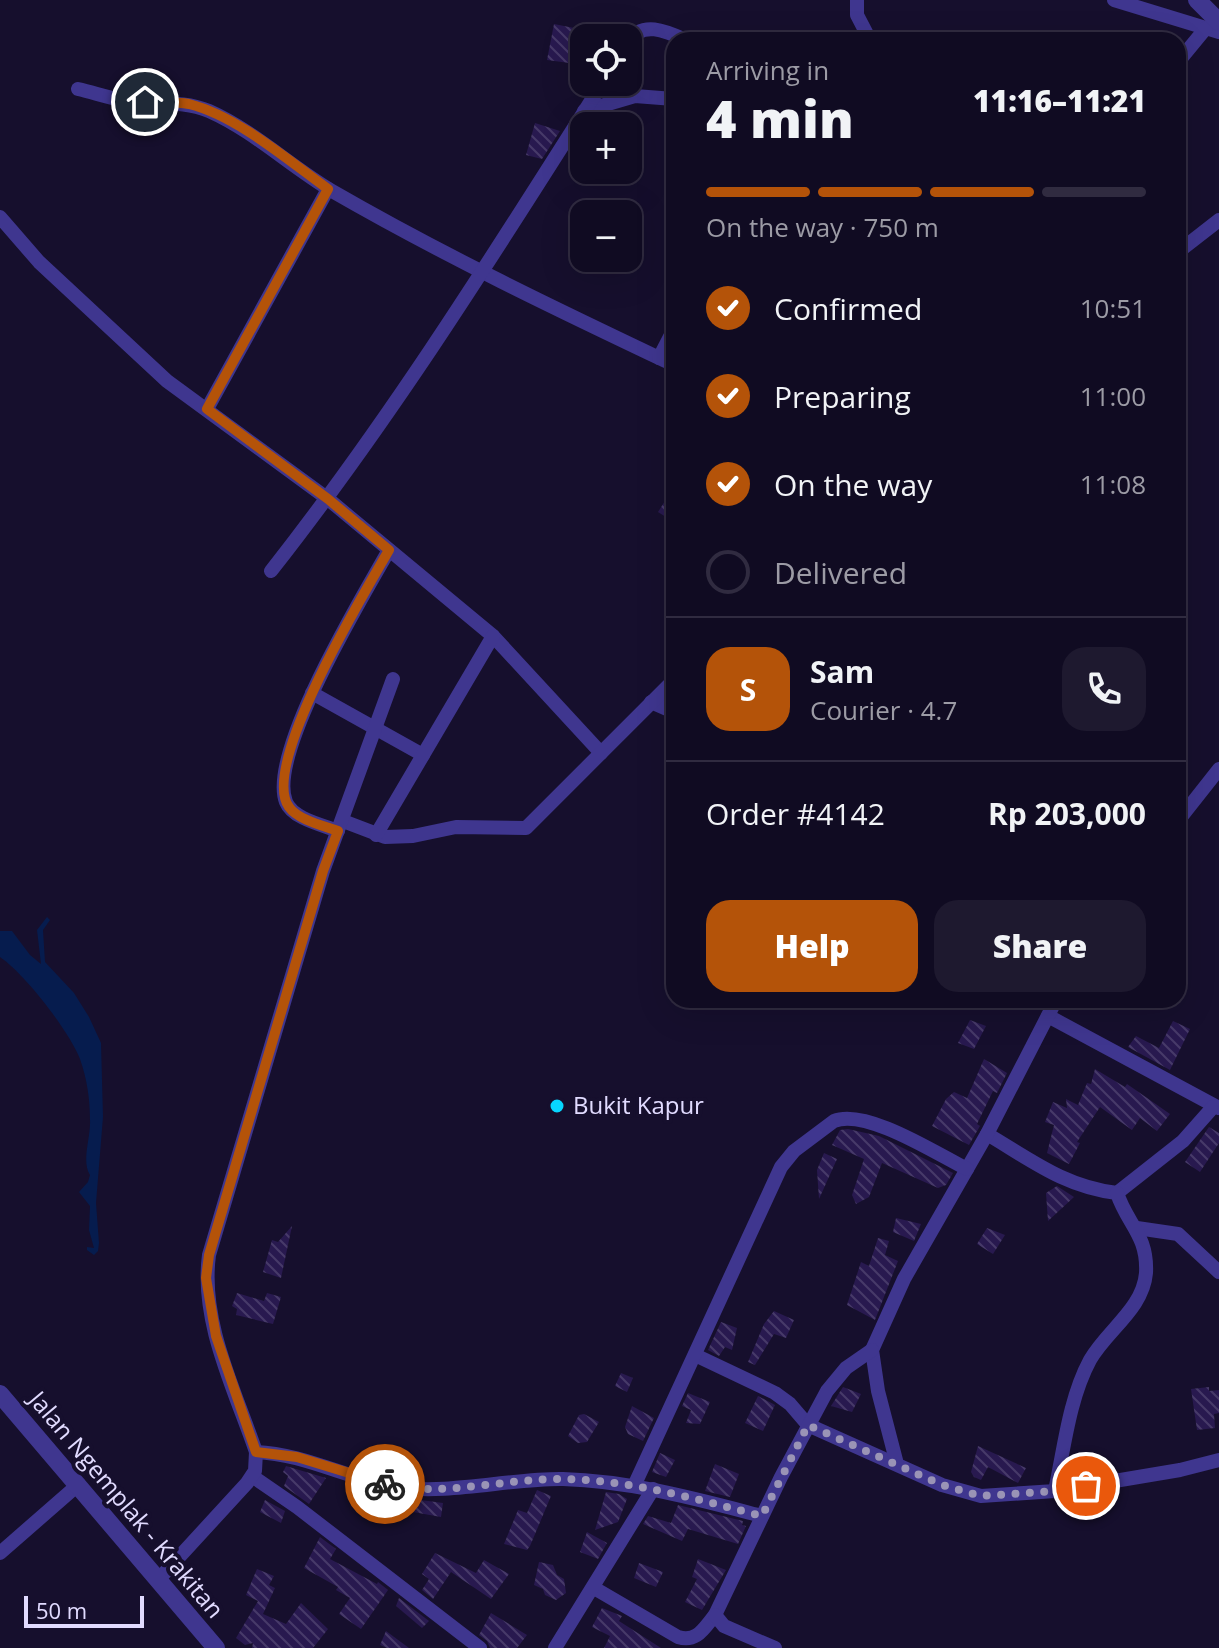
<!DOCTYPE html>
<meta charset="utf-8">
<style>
body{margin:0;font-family:"Open Sans",sans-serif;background:#1e192f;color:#f1f3f6;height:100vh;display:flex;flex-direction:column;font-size:30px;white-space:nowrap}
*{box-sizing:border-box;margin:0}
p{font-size:26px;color:#9c9ba5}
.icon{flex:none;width:44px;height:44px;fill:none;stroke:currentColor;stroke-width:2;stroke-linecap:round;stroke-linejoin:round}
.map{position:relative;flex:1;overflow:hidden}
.details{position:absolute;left:666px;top:32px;width:520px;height:976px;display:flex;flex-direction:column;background:#100b22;border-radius:24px;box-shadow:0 8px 32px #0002,0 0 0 2px #302b40}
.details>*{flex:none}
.tools{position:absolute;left:570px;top:24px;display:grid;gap:16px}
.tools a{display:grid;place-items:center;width:72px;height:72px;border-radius:16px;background:#100b22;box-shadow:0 8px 32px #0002,0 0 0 2px #302b40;font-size:40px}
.scale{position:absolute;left:24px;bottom:20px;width:120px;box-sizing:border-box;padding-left:8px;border:4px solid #e1dbff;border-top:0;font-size:22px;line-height:28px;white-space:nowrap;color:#e1dbff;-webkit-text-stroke:6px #160f2d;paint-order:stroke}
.pin{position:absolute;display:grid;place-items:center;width:68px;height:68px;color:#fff;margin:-34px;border:4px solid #fff;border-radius:50%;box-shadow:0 2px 8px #0007}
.courier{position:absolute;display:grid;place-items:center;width:80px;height:80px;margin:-40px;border:6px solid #b45309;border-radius:50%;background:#fff;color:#222;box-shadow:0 2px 10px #0007}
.headline em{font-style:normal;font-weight:800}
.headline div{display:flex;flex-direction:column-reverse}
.headline{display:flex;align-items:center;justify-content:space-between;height:136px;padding:0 40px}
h1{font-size:52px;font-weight:800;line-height:60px}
.bar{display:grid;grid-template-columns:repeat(4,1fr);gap:12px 8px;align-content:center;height:96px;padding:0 40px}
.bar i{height:10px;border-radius:6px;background:#302b40}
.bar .current{background:#b45309}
.bar p{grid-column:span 4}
.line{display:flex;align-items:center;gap:20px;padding:0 40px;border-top:2px solid #302b40}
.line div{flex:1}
.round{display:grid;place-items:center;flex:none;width:84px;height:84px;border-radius:24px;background:#1e192f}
ol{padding:0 40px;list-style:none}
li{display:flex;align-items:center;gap:24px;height:88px}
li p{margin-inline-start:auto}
li .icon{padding:8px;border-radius:50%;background:#b45309;color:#fff;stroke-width:4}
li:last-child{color:#9c9ba5}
li i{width:44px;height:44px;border:4px solid #302b40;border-radius:50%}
.cta{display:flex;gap:16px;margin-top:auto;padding:16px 40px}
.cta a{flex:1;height:92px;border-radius:24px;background:#b45309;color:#fff;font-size:32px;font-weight:800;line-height:92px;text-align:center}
.cta a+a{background:#1e192f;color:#f1f3f6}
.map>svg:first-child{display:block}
</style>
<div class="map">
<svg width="1219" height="1648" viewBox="0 0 1219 1648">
<defs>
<pattern id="building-back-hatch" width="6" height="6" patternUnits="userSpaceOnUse" patternTransform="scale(2)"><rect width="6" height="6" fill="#28194f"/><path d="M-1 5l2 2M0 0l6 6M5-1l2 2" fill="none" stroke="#473a69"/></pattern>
</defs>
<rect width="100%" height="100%" fill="#160f2d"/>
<path fill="#061c4e" d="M47 917 50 920 43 930 45 962 74 993 89 1017 101 1043 103 1117 96 1203 99 1243 98 1251 94 1255 87 1250V1247L94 1248 89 1230 90 1206 79 1192 88 1182 90 1175C81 1161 91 1137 90 1120 90 1099 87 1079 80 1059 69 1031 25 974 0 957V931H12L30 955 41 964 37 930Z"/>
<g fill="url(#building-back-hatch)">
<polygon points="554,24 584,30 584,65 547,60"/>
<polygon points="535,123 560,131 542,159 526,155"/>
<polygon points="674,487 674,522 658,512"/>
<polygon points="970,1020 986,1026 974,1049 958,1043"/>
<polygon points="1173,1021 1190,1029 1170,1070 1128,1047 1136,1036 1159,1048"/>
<polygon points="984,1059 1007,1073 997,1093 993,1091 977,1124 980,1126 969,1145 932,1126 946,1099 954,1092 967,1098"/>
<polygon points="1095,1069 1125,1087 1127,1084 1170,1114 1157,1131 1140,1118 1132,1130 1100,1107 1077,1142 1080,1143 1069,1164 1047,1153 1054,1125 1045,1122 1053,1102 1067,1108 1066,1099 1078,1105 1087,1083 1091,1084"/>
<polygon points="1209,1127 1219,1133 1219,1143 1200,1172 1185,1162"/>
<polygon points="848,1129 879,1136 953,1173 946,1185 938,1188 882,1163 869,1197 856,1204 852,1195 864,1159 832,1145 840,1130"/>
<polygon points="824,1153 837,1159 819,1199 817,1170"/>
<polygon points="1057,1186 1074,1197 1048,1221 1046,1193"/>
<polygon points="896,1218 921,1224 914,1241 893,1232"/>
<polygon points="292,1226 281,1278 263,1272 272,1240 278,1242"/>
<polygon points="987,1228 1005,1235 993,1254 977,1244"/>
<polygon points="878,1238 889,1241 885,1255 898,1261 875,1320 847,1305 861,1262 869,1266"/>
<polygon points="237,1293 264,1301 267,1293 281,1297 273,1324 236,1315 237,1309 232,1306"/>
<polygon points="774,1311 794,1320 786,1338 774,1334 755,1365 748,1362 764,1324"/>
<polygon points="721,1322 737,1328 732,1350 725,1347 719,1356 708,1350"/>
<polygon points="621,1373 633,1378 627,1392 615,1386"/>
<polygon points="843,1387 861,1394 852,1412 831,1406"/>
<polygon points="1209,1387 1209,1391 1219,1390 1219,1413 1214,1414 1215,1428 1197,1430 1191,1389"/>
<polygon points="688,1393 710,1402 700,1424 686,1423 691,1410 682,1406"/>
<polygon points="758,1396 775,1405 763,1431 745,1423"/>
<polygon points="632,1406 654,1418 643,1441 628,1434 625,1427"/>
<polygon points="584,1414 599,1422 587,1442 578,1443 568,1436 579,1415"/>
<polygon points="978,1446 1026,1468 1018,1483 988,1467 981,1480 974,1477 971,1472"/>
<polygon points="660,1453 675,1460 666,1477 652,1472"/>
<polygon points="715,1464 739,1474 730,1497 705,1491"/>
<polygon points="286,1466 326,1478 309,1504 284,1486 288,1476 283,1472"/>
<polygon points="537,1490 551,1496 530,1546 527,1550 504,1544 518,1510 527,1513"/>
<polygon points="606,1492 619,1494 627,1499 618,1522 595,1530"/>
<polygon points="413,1499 443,1503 441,1517 413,1512"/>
<polygon points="265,1500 285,1511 281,1523 260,1512"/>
<polygon points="678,1505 743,1521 742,1525 746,1526 738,1544 688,1529 682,1541 643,1524 648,1516 671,1523"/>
<polygon points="587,1532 607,1543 598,1559 580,1552"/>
<polygon points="320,1537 336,1549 330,1559 377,1584 378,1582 388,1590 361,1629 339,1614 350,1598 336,1590 338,1587 304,1568"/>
<polygon points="435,1553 476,1573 484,1560 509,1574 491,1599 451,1572 433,1599 422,1590 429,1579 422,1574"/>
<polygon points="698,1559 726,1570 702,1610 685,1602 697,1579 692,1577"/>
<polygon points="539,1562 553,1565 557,1575 564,1579 566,1593 556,1600 545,1595 543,1589 534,1585"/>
<polygon points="639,1563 663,1572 656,1587 634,1578"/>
<polygon points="257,1569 274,1576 269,1585 275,1588 263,1614 286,1624 301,1603 328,1629 313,1648 252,1648 253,1643 245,1645 236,1638 258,1601 246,1595"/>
<polygon points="399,1598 429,1621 422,1628 396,1606"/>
<polygon points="602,1608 622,1616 619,1621 661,1648 604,1648 610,1636 592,1627"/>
<polygon points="491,1613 527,1635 517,1648 490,1648 487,1641 479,1635"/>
<polygon points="386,1631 409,1648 387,1648 380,1645"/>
</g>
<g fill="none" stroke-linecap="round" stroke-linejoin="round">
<g stroke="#3f368f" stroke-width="14">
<polyline points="857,0 857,15 870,40"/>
<polyline points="1114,0 1219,32"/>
<path d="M628 42C642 20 666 31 686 40"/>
<polyline points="1178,62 1206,28"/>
<path d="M78 89C95 93 113 99 131 102 158 105 183 100 209 111 254 131 290 166 332 191 443 255 558 310 674 365"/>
<polyline points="584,111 635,96 674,99"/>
<polyline points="0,217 39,262 167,381 328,499 493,636 601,753"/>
<polyline points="1178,252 1219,220"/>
<polyline points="659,358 674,329"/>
<polyline points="207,409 328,189"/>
<path d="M271 571C393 416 497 249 603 82"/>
<polyline points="312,693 423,755"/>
<polyline points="651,702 674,712"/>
<polyline points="343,821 385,837 413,836 456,827 526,828 674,680"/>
<polyline points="1178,821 1219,769"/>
<path d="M338 831C323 825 293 819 286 802 267 754 363 596 389 550"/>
<polyline points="376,835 493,636"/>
<polyline points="1048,1016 1219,1108"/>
<path d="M987 1134C1031 1160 1065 1187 1117 1193L1183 1141 1214 1106"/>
<polyline points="1137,1228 1178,1234 1219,1272"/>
<polyline points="695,1355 775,1393 790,1404 808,1425 942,1485 981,1496 1055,1491 1180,1470 1219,1460"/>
<path d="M256 1452C306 1454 349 1480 398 1487 447 1495 512 1478 563 1479 631 1481 696 1499 762 1516"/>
<polyline points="897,1464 878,1391 872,1350 904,1279 987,1134 1056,1000"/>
<polyline points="252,1476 297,1507 480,1648"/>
<path d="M634 1486 781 1167 794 1151 834 1121C866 1108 937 1154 967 1169"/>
<path d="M1055 1491C1064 1449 1069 1399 1090 1360 1107 1330 1143 1309 1146 1273 1148 1235 1127 1224 1117 1193"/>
<polyline points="0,1553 79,1484"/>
<path d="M158 1580 247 1483 255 1471 256 1452C235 1390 200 1322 209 1255L323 871 393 679"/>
<path d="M594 1588 678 1637C697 1643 704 1628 715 1615L781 1477 827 1391 846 1368 872 1350"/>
<polyline points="715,1615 724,1626 775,1648"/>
<polyline points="555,1648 653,1489"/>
</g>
<g stroke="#3f368f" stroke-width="18">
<polyline points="1197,0 1219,22"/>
<polyline points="0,1394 216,1648"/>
</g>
</g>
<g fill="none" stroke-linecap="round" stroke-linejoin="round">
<path stroke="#9a94b6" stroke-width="8" stroke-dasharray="0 14.4" d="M385 1484C440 1498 506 1478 563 1479 631 1480 696 1499 762 1516L808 1425 942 1485 981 1496 1055 1491 1086 1486"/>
<path stroke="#b45309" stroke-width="10" d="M145 102C159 103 174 101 189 104 237 116 288 160 328 189L207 409 328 499 389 550C365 592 259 766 289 807 298 820 324 826 338 831L323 871 209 1255 206 1278 216 1336 256 1452 297 1457 385 1484"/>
</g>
<circle fill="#07d6ff" stroke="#160f2d" stroke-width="3" cx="557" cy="1106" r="8"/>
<g text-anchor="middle" stroke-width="8" stroke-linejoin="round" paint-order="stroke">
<g font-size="24" fill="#e1dbff" stroke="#160f2d" text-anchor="start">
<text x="573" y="1114">Bukit Kapur</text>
</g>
<g font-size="24" fill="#e1dbff" stroke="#160f2d">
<text transform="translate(126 1505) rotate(50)" y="8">Jalan Ngemplak - Krakitan</text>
</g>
</g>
</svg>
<div class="tools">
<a><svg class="icon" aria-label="locate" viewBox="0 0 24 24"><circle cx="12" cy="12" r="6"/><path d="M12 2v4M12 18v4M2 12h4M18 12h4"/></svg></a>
<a>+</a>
<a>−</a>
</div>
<div class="scale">50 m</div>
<div class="pin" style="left:1086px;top:1486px;background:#ea580c"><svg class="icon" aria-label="bag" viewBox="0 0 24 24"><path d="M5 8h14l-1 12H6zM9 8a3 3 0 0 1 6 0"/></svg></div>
<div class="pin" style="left:145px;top:102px;background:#1f2937"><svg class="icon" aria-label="home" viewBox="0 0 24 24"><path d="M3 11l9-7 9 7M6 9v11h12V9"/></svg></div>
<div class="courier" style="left:385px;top:1484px"><svg class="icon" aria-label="bike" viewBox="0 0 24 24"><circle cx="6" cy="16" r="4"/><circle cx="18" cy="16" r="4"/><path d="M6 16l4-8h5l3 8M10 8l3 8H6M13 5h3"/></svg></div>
<section class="details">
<div class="headline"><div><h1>4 min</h1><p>Arriving in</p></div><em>11:16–11:21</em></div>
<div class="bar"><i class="current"></i><i class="current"></i><i class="current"></i><i></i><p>On the way · 750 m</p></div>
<ol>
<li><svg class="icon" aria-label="check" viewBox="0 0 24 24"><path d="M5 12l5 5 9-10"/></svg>Confirmed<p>10:51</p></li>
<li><svg class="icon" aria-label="check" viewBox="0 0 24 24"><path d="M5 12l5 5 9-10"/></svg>Preparing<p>11:00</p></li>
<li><svg class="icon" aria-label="check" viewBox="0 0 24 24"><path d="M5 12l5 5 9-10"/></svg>On the way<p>11:08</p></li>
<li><i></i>Delivered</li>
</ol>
<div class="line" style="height:144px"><b class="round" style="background:#b45309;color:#fff">S</b><div><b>Sam</b><p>Courier · 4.7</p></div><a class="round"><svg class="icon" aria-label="phone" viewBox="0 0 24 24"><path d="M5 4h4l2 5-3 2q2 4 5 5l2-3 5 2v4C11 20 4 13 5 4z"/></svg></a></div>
<div class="line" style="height:104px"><div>Order #4142</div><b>Rp 203,000</b></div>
<div class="cta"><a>Help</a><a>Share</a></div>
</section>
</div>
